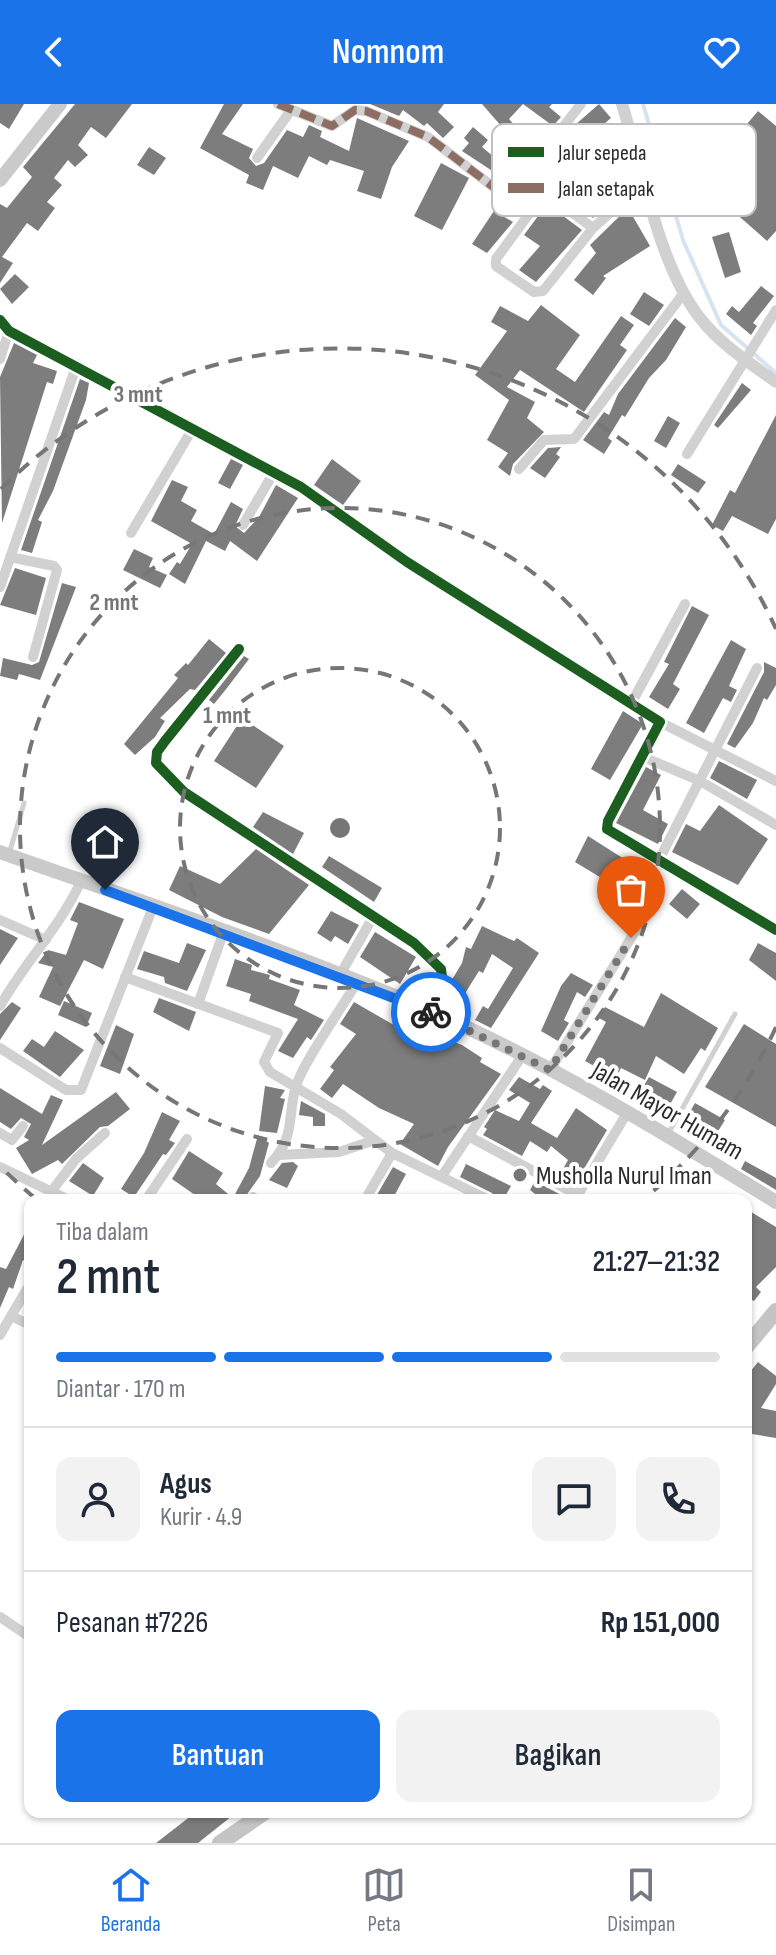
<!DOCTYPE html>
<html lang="id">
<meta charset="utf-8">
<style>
body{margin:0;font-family:"Sofia Sans Condensed",sans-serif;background:#f2f2f3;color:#1f2937;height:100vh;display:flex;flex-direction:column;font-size:30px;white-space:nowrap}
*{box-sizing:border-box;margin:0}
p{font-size:26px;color:#747a83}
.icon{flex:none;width:44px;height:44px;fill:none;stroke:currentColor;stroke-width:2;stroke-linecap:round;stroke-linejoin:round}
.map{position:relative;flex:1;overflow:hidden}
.side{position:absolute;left:24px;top:1090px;width:728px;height:624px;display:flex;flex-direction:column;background:#fff;border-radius:16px;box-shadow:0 2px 6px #0004}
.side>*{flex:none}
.pin{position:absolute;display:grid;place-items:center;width:68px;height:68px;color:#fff;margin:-82px -34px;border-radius:50% 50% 50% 0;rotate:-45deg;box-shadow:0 0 8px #0007}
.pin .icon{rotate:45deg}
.courier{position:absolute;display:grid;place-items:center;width:80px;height:80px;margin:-40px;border:6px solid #1a73e8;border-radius:50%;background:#fff;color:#222;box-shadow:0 2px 10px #0007}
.head em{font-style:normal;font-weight:600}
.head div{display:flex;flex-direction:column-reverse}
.head{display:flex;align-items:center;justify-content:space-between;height:136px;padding:0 32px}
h1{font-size:52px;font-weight:600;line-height:60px}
.bar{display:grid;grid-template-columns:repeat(4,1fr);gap:12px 8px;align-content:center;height:96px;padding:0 32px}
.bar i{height:10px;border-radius:6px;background:#e0e1e3}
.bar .current{background:#1a73e8}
.bar p{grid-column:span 4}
.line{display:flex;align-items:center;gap:20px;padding:0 32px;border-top:2px solid #e0e1e3}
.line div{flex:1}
.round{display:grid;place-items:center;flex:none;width:84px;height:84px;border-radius:16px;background:#f2f2f3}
.button{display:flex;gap:16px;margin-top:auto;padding:16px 32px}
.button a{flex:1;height:92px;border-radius:16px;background:#1a73e8;color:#fff;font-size:32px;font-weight:600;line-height:92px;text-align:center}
.button a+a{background:#f2f2f3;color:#1f2937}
header{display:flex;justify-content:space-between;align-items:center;height:104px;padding:0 32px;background:#1a73e8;color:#fff;font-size:36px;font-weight:600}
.tabs{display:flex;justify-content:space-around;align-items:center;height:112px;border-top:2px solid #e0e1e3;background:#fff;font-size:22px;color:#747a83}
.tabs a{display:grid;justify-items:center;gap:4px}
.tabs .current{color:#1a73e8}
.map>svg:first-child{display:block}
</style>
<header><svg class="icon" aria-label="back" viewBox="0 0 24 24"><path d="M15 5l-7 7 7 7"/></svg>Nomnom<svg class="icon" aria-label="heart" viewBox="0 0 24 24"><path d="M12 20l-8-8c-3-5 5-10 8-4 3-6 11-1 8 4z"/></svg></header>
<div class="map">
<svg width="776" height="1739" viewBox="0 0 776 1739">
<rect width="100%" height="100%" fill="#fff"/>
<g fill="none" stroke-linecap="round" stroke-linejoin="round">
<polyline stroke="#d6e3f1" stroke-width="4" points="643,0 683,136 721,221 776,269"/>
</g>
<g fill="#7d7d7d">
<polygon points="0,0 24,0 9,25 0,19"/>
<polygon points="75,0 132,0 106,34 91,23 78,41 88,51 75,63 68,56 54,74 62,81 47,98 55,104 38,127 27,119 2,153 13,159 0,179 0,100 7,104 32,73 23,63"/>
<polygon points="224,0 243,0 222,30 253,45 249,54 256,62 264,59 287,26 303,33 309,21 322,27 320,33 349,47 357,14 409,37 392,63 381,95 357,87 364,67 330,56 327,61 309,52 298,74 273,62 263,86 246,79 249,71 200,44"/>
<polygon points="370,0 444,0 438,8 454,23 443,34 427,19 424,22 403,6 399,12"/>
<polygon points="482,0 523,0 509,15 517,24 509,31"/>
<polygon points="523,0 552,0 549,3 561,13 553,22"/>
<polygon points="599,0 611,14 597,26 623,60 604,76 615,94 593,114 551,84 541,74 545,70 540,65 575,21"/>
<polygon points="758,7 776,22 776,127 767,137 699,77"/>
<polygon points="473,23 488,36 482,43 506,63 500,72 462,47 469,39 464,34"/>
<polygon points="149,43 166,54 154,71 137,61"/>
<polygon points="441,59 469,74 442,126 414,112"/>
<polygon points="547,100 582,126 536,178 519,166 540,142 524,131"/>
<polygon points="628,104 650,142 603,172 606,174 593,191 574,176 596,149 590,141"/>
<polygon points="494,107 513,118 487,149 472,140"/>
<polygon points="729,128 741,168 725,174 712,133"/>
<polygon points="15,170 29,183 12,200 0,185"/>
<polygon points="761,182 774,192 753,219 757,222 751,231 726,210 732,202 739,208"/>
<polygon points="644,188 664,201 649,222 630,210"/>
<polygon points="541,201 580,231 556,265 575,278 621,212 634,221 620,241 627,246 584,308 520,266 507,283 535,298 527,314 544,328 513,360 510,372 498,363 508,349 487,336 509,296 475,271 507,227 491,218 500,202 528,217"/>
<polygon points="675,214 686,223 666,256 649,274 625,313 622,311 608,334 612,337 604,350 583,336 604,308 609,311 618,290"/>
<polygon points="14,239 37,251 33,259 57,267 53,280 47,278 2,419 0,273"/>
<polygon points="80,275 89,279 86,296 53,387 38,416 42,418 32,449 21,446"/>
<polygon points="742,279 751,286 718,324 714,321"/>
<polygon points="776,311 776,415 768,430 732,412 723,427 712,421 730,386 735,389"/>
<polygon points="668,312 680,319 666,344 654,337"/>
<polygon points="561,343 556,350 560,353 545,374 530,364 548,344"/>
<polygon points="231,355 243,361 230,385 218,379"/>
<polygon points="332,355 361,377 343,401 314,381"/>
<polygon points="678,360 706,378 698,389 671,371"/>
<polygon points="172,376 188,383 181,397 197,406 191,417 214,430 231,398 243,405 235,422 244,429 259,413 276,381 298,394 257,457 230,437 225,447 206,437 185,480 169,470 177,458 180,460 192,440 151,417"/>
<polygon points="134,445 153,454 149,463 167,471 160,484 123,466"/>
<polygon points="15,464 46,474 36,511 0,501"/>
<polygon points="62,479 76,483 40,576 19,570 17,576 0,572 3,554 32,561 39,558"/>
<polygon points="692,502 709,511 673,580 680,585 668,605 649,593 669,560 664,558"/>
<polygon points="209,535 226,549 195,586 190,585 160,614 165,617 155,633 135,651 124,640 178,574 174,571 186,559 188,561"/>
<polygon points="731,536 746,545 729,582 737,586 731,598 723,594 704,629 686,619"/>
<polygon points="244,552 249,555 227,584 214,600 209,596"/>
<polygon points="764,558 776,564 776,581 767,596 764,594 753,619 735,644 727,640 764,568"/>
<polygon points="623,607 643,620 610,676 591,665"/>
<polygon points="242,614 284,642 256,684 214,657"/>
<polygon points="719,657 757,676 747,695 710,674"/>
<polygon points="646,663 661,671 643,706 668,720 658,740 616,719"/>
<polygon points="719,701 768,735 738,781 672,748 686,720 700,727"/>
<polygon points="263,708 304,729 293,750 253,723"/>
<polygon points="588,732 632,760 618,784 575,758"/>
<polygon points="256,745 309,781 269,830 222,813 169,786 180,762 220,780"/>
<polygon points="329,752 382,784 374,798 322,763"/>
<polygon points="682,785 700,800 687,815 669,800"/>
<polygon points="79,798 124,815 103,865 84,856 60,902 39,893 53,863 38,859 48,846 66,851 78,819 70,816"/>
<polygon points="331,807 359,821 348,840 335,832 331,838 317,829"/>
<polygon points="482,822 514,837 517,834 539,849 491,924 475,916 483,902 488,905 513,864 492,850 483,869 479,867 454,907 438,899 462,859 466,843 471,845"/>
<polygon points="0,825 18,834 0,861"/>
<polygon points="375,828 416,853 400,880 360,853"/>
<polygon points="187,839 206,846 187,887 165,879 164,873 137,865 144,847 179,859"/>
<polygon points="758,839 776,849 776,877 749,856"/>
<polygon points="235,855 252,861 251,866 270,871 269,875 300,886 294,901 324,916 311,936 307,933 293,954 278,947 298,915 249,897 251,890 226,882"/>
<polygon points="571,869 593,881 585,893 577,888 564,916 569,919 558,937 541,927 561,882"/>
<polygon points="661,889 718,924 705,947 701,944 684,970 656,952 645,976 621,964 616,974 585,957 606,918 599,914 605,903 644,923"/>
<polygon points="159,894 196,908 189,927 153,908"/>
<polygon points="64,897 92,909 86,923 58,911"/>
<polygon points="12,898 21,904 0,936 0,910"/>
<polygon points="354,898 399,924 402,918 430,932 431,929 462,941 482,954 480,958 501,970 448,1043 438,1062 400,1040 414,1020 379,1004 343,980 332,994 320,985 334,966 330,963 356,930 340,920"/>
<polygon points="744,920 776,940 776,1023 705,983"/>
<polygon points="116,921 134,930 120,970 100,962"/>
<polygon points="55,927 84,946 60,973 23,947 32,935 44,943"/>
<polygon points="519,973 540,985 543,981 552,987 531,1019 557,1034 576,1004 607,1026 575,1080 559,1072 568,1056 551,1042 547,1048 530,1037 522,1052 483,1031 487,1025 484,1023 495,1006 519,1017 530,999 509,986"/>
<polygon points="649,973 677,988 664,1011 636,995"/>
<polygon points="265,982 285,986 280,994 285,995 277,1029 259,1027"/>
<polygon points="0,984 42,1010 51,991 63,996 42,1041 116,988 130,1005 108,1022 100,1023 62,1060 58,1056 32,1070 16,1044 29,1036 24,1033 31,1020 21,1014 11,1025 0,1018"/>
<polygon points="301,997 325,1010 325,1022 313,1022 313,1013 299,1011"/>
<polygon points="695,999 725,1016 717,1029 688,1011"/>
<polygon points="162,1008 180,1017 169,1036 175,1039 166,1051 163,1050 134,1093 121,1085 144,1049"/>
<polygon points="258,1031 269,1039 260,1072 243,1096 192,1096 195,1091 172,1075 189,1047 223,1069 216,1080 233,1094 249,1064"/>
<polygon points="745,1057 776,1074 776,1086 741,1065"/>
<polygon points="293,1058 298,1062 287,1084 269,1076 282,1059"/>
<polygon points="83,1059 104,1074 93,1092 69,1077"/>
<polygon points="466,1060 511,1082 503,1096 497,1096 492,1089 460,1073"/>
<polygon points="393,1063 406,1070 392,1096 374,1096"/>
<polygon points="535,1077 563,1092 560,1096 532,1096 535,1090 530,1086"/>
<polygon points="746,1105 776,1123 776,1163 756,1183 761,1188 754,1197 746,1193"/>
<polygon points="30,1119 30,1160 23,1156 13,1185 9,1183 0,1204 0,1163 6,1165"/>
<polygon points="758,1258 776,1272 776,1280 761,1304 776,1307 776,1334 746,1329 746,1273"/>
<polygon points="196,1708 237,1708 198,1739 156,1739"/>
</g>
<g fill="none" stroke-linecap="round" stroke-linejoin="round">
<g stroke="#d1d1d1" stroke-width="5">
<polyline points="9,750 24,699"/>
<polyline points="668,1030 735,910"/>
</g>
<g stroke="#d1d1d1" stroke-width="10">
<polyline points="278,0 332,22 355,6 366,7 428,33 500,88 518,81 581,0"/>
<polyline points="257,54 291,6"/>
<polyline points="593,124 543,187 534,188 496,162 496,155 543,91 550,92 593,124 646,77"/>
<polyline points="0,216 9,227 301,383 407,458 660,618 608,717 607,725 776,826"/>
<polyline points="0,255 9,227"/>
<polyline points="687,350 776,206"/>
<polyline points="519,365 544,336 574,335 683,190"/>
<polyline points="243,421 274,368"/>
<polyline points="131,429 193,324"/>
<polyline points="10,453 54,462 57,466 33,553"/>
<polyline points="0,483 77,260"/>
<polyline points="239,545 165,637 157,648 156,659 184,688 414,839 441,865 442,873 426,905"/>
<polyline points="631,600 685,500"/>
<polyline points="660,618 776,677"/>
<polyline points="641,652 700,677 776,721"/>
<polyline points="660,754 757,564"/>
<polyline points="0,816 46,836"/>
<polyline points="340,871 373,813"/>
<polyline points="125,873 278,929 264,958 270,968 341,1010 392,1049 489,1096"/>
<polyline points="198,900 224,827"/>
<path d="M0 902C25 858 60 823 81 777"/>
<polyline points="0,944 66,986 81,986 153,803"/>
<polyline points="550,966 647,808"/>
<polyline points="0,1029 12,1036 23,1022"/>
<polyline points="468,1032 578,1091"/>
<polyline points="279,1051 339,1048 375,1036"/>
<path d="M271 1059C296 1032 287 1012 296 982 304 957 342 904 357 878"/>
<polyline points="0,1063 69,1096"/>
<polyline points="442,1072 522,952"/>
<polyline points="51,1088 76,1055 105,1029"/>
<polyline points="576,1094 627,1009"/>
<polyline points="146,1096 187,1035"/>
<polyline points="251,1096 253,1093"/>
<polyline points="365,1096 392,1049"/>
<polyline points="30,1180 11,1212 30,1221"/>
<polyline points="0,1231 11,1212"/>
<polyline points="0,1513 30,1533"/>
</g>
<path stroke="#d1d1d1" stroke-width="12" d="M622 0C642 65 659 162 700 214 720 240 750 259 776 278"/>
<g stroke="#cacaca" stroke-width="14">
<polyline points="0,76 60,0"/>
<path d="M0 748C142 798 287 846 426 905 548 958 663 1028 776 1098"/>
</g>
<g stroke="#c4c4c4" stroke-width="16">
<polyline points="746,1243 776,1207"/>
<polyline points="220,1739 265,1708"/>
</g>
<polyline stroke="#8d6e63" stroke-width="8" stroke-dasharray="16 8" stroke-linecap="butt" points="278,0 332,22 355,6 366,7 428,33 500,88 518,81 529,65"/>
<g stroke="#fff" stroke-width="15">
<g id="cycleway">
<polyline points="0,216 9,227 301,383 407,458 660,618 608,717 607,725 776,826"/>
<polyline points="239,545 165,637 157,648 156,659 184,688 414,839 441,865 442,873 426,905"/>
</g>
</g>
<use href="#cycleway" stroke="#1b5e20" stroke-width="10"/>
</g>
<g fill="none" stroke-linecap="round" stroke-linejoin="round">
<polyline stroke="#767676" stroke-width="8" stroke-dasharray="0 14.4" points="431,908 550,966 631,834"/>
<polyline stroke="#1a73e8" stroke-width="10" points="105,786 431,908"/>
</g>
<g fill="none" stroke="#767676" stroke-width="4" stroke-dasharray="14 10">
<circle cx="340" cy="724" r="160"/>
<circle cx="340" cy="724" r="320"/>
<path d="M776 923A479 479 0 0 1 645 1094M35 1094A479 479 0 0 1 1 1063M1 385A479 479 0 0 1 776 525"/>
</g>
<circle fill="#767676" stroke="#fff" stroke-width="3" cx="520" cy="1071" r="8"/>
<g text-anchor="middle" stroke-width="8" stroke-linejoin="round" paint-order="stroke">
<g font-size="26" fill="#2c2c2c" stroke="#fff">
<text transform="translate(668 1006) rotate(30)" y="9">Jalan Mayor Humam</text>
</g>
<g font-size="26" fill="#2c2c2c" stroke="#fff" text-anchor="start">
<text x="536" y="1080">Musholla Nurul Iman</text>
</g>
</g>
<rect x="492" y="20" width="264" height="92" rx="12" fill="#fff" stroke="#c0c0c0" stroke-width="2"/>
<rect x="508" y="43" width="36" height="10" fill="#1b5e20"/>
<rect x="508" y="79" width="36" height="10" fill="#8d6e63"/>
<g font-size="22" fill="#2c2c2c">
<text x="558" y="56">Jalur sepeda</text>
<text x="558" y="92">Jalan setapak</text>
</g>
<circle cx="340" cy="724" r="12" fill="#767676" stroke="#fff" stroke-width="4"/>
<g font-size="24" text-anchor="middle" font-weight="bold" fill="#767676" stroke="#fff" stroke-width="8" stroke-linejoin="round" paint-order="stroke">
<text x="138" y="298">3 mnt</text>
<text x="114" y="506">2 mnt</text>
<text x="227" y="619">1 mnt</text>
</g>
</svg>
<div class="pin" style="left:631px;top:834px;background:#ea580c"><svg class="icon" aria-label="bag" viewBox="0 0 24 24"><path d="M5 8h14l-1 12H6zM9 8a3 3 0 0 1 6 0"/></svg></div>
<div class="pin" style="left:105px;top:786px;background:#1f2937"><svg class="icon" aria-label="home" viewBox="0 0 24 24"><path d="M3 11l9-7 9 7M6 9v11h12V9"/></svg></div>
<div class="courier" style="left:431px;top:908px"><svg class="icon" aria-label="bike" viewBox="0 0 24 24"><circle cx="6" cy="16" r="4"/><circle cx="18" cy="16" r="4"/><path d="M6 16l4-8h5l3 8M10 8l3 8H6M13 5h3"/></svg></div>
<section class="side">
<div class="head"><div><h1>2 mnt</h1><p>Tiba dalam</p></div><em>21:27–21:32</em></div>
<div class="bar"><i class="current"></i><i class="current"></i><i class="current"></i><i></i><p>Diantar · 170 m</p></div>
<div class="line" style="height:144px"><a class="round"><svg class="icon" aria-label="person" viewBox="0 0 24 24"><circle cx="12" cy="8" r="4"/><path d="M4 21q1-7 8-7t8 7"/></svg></a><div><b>Agus</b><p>Kurir · 4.9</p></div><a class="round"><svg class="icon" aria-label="chat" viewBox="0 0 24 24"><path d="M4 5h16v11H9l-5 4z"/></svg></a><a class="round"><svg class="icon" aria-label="phone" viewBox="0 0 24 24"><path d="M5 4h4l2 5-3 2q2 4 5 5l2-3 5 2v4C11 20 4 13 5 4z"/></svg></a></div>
<div class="line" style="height:104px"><div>Pesanan #7226</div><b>Rp 151,000</b></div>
<div class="button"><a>Bantuan</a><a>Bagikan</a></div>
</section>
</div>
<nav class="tabs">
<a class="current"><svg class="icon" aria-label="home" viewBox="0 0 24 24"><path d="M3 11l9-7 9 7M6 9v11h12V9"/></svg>Beranda</a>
<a><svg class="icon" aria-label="map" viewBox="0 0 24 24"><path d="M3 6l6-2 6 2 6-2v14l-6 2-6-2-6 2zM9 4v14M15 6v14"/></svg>Peta</a>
<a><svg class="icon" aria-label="saved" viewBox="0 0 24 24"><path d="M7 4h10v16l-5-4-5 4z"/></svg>Disimpan</a>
</nav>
